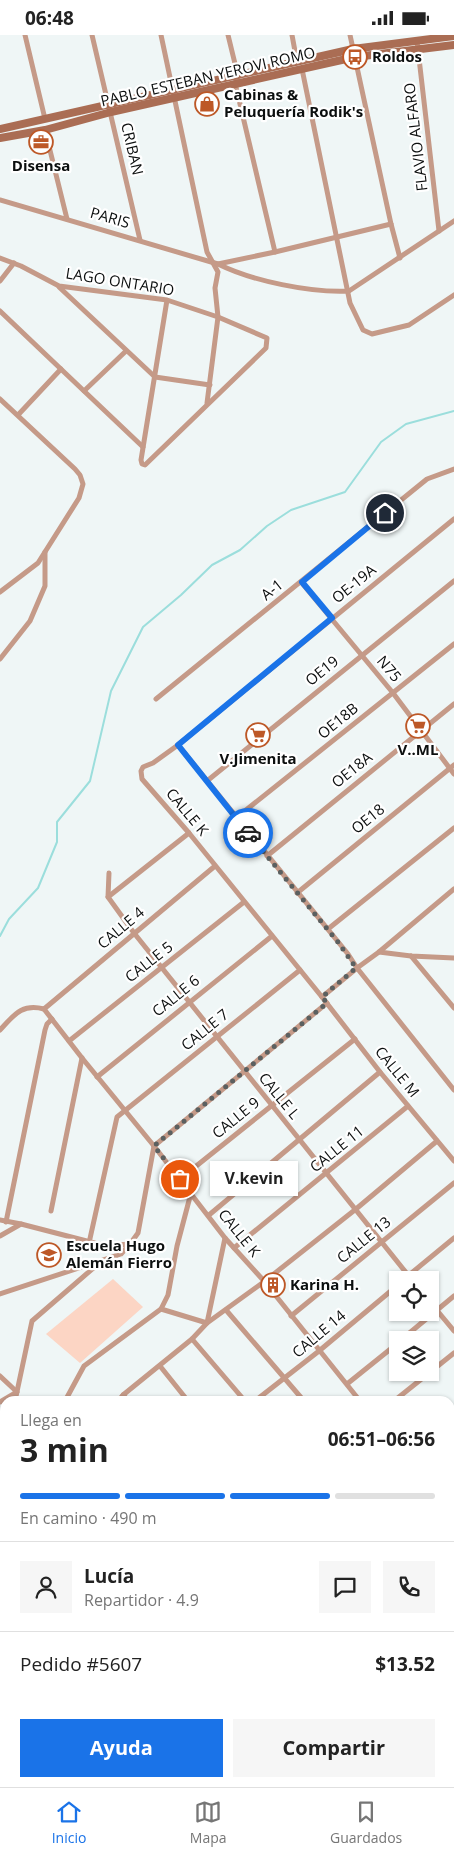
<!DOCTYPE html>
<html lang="es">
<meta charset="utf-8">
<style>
body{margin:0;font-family:"Open Sans",sans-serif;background:#f6f6f6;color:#222;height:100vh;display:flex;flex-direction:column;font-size:19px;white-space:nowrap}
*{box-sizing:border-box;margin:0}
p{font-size:16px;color:#767676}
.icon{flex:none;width:28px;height:28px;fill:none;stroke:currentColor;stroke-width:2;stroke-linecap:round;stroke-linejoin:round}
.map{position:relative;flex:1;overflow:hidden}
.drawer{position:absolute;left:0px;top:1361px;width:455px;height:391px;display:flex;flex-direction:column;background:#fff;border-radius:15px 15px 0 0;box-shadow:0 1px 4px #0004}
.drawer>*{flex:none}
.tools{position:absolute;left:389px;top:1236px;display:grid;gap:10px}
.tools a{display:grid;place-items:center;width:50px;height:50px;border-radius:0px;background:#fff;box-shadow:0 1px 4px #0004;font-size:25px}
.pin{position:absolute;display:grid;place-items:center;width:42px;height:42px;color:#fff;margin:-21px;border:2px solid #fff;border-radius:50%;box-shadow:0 1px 5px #0007}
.courier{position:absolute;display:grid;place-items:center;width:50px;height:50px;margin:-25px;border:4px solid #1a73e8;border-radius:50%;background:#fff;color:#222;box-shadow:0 1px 6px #0007}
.bubble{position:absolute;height:35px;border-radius:0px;background:#fff;box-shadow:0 1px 4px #0004;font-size:16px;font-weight:700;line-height:35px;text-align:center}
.head em{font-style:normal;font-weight:700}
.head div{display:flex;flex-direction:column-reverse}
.head{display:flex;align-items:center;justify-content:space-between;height:85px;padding:0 20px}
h1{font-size:32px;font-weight:700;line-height:38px}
.bar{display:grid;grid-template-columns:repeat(4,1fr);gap:8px 5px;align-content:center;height:60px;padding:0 20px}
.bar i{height:6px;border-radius:4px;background:#e0e0e0}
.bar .active{background:#1a73e8}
.bar p{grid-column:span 4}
.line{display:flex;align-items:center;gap:12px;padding:0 20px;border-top:1px solid #e0e0e0}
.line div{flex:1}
.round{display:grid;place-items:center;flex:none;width:52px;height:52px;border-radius:0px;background:#f6f6f6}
.button{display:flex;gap:10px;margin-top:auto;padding:10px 20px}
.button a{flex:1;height:58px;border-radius:0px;background:#1a73e8;color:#fff;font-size:20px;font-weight:700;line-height:58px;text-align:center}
.button a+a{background:#f6f6f6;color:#222}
.status{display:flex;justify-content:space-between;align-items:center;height:35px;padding:0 25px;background:#fff;direction:ltr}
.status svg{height:14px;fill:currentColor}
.dock{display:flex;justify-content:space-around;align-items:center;height:70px;border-top:1px solid #e0e0e0;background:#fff;font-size:14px;color:#767676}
.dock a{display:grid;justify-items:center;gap:2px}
.dock .active{color:#1a73e8}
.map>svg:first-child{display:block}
</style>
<div class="status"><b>06:48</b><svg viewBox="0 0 49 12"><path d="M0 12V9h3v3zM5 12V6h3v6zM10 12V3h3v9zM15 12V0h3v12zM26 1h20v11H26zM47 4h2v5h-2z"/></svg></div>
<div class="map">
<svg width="454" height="1752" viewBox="0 0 454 1752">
<rect width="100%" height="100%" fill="#eff6f6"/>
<polygon fill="#fcd5c4" points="113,1244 143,1272 80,1328 46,1299"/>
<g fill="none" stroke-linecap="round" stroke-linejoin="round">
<g stroke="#9bdedc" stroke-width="2">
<polyline points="0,901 9,884 38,853 57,807 57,787 90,746 111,656 143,592 181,560 212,530 240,515 267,491 291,475 345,457 381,407 406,389 454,376"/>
<polyline points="450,1395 454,1396"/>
<polyline points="81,1752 84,1748"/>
</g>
<g stroke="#c59a88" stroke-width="5">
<polyline points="25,0 45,84"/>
<polyline points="92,0 140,205"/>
<polyline points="161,0 207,217 218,237 215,253 218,282 207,368"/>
<polyline points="228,0 238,41 235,48 275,217"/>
<polyline points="292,0 297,27"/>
<polyline points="350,0 391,189 400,223"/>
<polyline points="417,6 439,196"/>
<polyline points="302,34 350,268 363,295 372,299 409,290 454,260"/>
<polyline points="45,95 67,184"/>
<polyline points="0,165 218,229 275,217 391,189"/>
<polyline points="0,223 21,231 59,251 167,265 218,282 267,303 266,313 145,430 142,429 141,425 167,265"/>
<path d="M218 229C252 246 311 258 349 256L454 186"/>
<polyline points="0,246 14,228"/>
<polyline points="59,252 155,342 210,350"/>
<polyline points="0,276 84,356 126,316"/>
<polyline points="84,356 143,412"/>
<polyline points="0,364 75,434 80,440 83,449 79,463 38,528 0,557"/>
<polyline points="18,380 61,334"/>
<polyline points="454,484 178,710 153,728 143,732 141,736 142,744 189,798 322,962 380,1037 454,1126"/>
<polyline points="301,547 393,658 454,739"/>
<polyline points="0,624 30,586 45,551 45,517"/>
<polyline points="156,664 427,444 454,434"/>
<polyline points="178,710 348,919 357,933 454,1055"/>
<polyline points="207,746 454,546"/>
<polyline points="236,783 454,609"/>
<polyline points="267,821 454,669"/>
<polyline points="109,838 108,862 134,898 412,1245"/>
<polyline points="297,858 454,730"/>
<polyline points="108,862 189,798"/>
<polyline points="328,894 454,793"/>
<polyline points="379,917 411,921 454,923"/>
<polyline points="411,921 454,973"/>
<polyline points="322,962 357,933 379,917 454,854"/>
<polyline points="44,974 82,1023 154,1111 225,1203 264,1246 360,1366"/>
<polyline points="44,974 215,831"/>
<path d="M0 995C14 980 22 968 44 974"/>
<polyline points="69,1006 244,867"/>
<polyline points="97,1042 272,901"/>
<polyline points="154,1111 327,968"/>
<polyline points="180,1144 355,1004"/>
<polyline points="51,1176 82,1023"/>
<polyline points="209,1180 380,1037"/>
<polyline points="0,1185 21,1189 106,1211 130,1209"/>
<polyline points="6,1187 45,995 47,989 52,984"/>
<polyline points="0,1201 21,1189"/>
<polyline points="89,1208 117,1082 300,935"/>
<polyline points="234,1213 408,1071"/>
<polyline points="403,1245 454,1203"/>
<polyline points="0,1259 121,1219 130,1209 138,1198 154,1111"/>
<polyline points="430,1267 454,1296"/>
<polyline points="161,1274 207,1288 225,1203"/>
<polyline points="226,1275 304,1366"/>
<polyline points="291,1281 454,1148"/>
<polyline points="192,1304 245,1366"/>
<polyline points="401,1305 454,1261"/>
<polyline points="160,1331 188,1366"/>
<polyline points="0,1341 17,1357 0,1367"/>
<polyline points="347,1349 398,1308"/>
<polyline points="123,1360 129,1366"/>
<polyline points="15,1366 32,1286 98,1229"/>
<polyline points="65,1366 84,1331 161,1274 168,1260 177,1211 191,1158"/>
<polyline points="118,1366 123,1360 192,1304 207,1288 265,1246 356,1174 437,1106"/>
<polyline points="255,1366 319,1316 398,1250"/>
<polyline points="394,1366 454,1318"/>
<polyline points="450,1379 454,1376"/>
<polyline points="0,1430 5,1409"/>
<polyline points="0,1517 5,1523"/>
<polyline points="0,1589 5,1595"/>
<polyline points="0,1653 5,1660"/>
<polyline points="0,1725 5,1732"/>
<polyline points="18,1748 22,1752"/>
<polyline points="58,1752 61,1748"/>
</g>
<g stroke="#aa6d54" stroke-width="8">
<polyline points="0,94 353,14 454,1"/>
<polyline points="0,103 45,95 111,77 355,22 454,10"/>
</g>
</g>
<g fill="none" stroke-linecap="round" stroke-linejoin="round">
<polyline stroke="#5b6060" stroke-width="5" stroke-dasharray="0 9" points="180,1144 154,1111 327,968 322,962 356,933 338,907 248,798"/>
<polyline stroke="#1a73e8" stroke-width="6" points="248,798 178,710 332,583 302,547 385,478"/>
</g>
<defs>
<g id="bus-ring" transform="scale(1.25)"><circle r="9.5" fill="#fff" stroke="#bd5827" stroke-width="1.5"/><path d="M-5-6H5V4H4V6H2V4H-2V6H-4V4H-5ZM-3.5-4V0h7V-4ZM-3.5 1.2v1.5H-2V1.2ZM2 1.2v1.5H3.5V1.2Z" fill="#bd5827"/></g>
<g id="shop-ring" transform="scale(1.25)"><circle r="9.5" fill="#fff" stroke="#bd5827" stroke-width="1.5"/><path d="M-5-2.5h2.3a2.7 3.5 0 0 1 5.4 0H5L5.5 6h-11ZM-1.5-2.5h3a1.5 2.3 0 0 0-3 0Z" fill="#bd5827"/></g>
<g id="office-ring" transform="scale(1.25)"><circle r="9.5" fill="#fff" stroke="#bd5827" stroke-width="1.5"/><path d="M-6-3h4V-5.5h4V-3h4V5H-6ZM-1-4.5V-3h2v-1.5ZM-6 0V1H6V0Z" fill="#bd5827"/></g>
<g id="supermarket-ring" transform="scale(1.25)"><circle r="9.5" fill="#fff" stroke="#bd5827" stroke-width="1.5"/><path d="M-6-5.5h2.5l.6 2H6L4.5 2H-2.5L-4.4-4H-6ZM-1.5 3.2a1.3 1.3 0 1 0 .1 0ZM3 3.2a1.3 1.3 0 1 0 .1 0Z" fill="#bd5827"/></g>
<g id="school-ring" transform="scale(1.25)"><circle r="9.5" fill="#fff" stroke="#bd5827" stroke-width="1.5"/><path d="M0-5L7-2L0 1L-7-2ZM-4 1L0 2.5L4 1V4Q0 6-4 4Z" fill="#bd5827"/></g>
<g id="building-ring" transform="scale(1.25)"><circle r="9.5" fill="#fff" stroke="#bd5827" stroke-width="1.5"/><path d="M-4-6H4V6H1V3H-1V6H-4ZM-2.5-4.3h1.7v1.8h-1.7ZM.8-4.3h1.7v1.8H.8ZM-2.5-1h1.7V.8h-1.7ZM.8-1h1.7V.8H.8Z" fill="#bd5827"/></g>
</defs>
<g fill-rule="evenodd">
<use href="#bus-ring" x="355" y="22"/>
<use href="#shop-ring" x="207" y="69"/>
<use href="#office-ring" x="41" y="107"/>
<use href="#supermarket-ring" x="418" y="691"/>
<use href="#supermarket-ring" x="258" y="700"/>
<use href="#school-ring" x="49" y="1220"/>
<use href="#building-ring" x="273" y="1250"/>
</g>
<g text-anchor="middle" stroke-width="4.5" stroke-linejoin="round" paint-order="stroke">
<g font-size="15" font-weight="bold" fill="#0c0f0f" stroke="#fff" text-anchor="start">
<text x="372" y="27">Roldos</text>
<text x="224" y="65">Cabinas &amp;<tspan x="224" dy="17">Peluquería Rodik's</tspan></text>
<text x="41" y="136" text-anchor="middle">Disensa</text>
<text x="418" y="720" text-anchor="middle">V..ML</text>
<text x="258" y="729" text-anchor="middle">V.Jimenita</text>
<text x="66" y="1216">Escuela Hugo<tspan x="66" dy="17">Alemán Fierro</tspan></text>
<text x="290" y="1255">Karina H.</text>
</g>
<g font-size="15" fill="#0c0f0f" stroke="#fff">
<text transform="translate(208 42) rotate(-13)" y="5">PABLO ESTEBAN YEROVI ROMO</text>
<text transform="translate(416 102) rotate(-97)" y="5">FLAVIO ALFARO</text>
<text transform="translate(132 114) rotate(77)" y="5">CRIBAN</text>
<text transform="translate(110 183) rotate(16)" y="5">PARIS</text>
<text transform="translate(120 247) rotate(9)" y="5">LAGO ONTARIO</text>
<text transform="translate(354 549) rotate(-39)" y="5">OE-19A</text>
<text transform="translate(272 555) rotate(-39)" y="5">A-1</text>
<text transform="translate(389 634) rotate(50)" y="5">N75</text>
<text transform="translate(322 636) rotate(-39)" y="5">OE19</text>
<text transform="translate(338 686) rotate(-39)" y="5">OE18B</text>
<text transform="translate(352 735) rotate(-39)" y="5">OE18A</text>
<text transform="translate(187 777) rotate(50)" y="5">CALLE K</text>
<text transform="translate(368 784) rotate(-39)" y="5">OE18</text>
<text transform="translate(121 893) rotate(-40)" y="5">CALLE 4</text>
<text transform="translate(149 927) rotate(-38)" y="5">CALLE 5</text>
<text transform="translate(176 961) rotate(-39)" y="5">CALLE 6</text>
<text transform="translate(205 995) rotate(-39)" y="5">CALLE 7</text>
<text transform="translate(397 1037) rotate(51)" y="5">CALLE M</text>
<text transform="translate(279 1061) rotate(51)" y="5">CALLE L</text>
<text transform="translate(236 1083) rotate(-39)" y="5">CALLE 9</text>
<text transform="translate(337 1114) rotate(-39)" y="5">CALLE 11</text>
<text transform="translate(239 1198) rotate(51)" y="5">CALLE K</text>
<text transform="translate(364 1205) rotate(-39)" y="5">CALLE 13</text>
<text transform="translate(319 1299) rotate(-40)" y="5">CALLE 14</text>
</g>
</g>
</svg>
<div class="tools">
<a><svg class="icon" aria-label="locate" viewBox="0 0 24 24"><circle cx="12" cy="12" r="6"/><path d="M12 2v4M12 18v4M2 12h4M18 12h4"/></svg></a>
<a><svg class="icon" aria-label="layers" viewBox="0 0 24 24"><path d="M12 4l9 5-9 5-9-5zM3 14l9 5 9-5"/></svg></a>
</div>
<div class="pin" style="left:180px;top:1144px;background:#ea580c"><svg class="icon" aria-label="bag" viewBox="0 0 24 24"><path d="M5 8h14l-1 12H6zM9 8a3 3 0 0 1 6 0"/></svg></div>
<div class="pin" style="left:385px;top:478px;background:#1f2937"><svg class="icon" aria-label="home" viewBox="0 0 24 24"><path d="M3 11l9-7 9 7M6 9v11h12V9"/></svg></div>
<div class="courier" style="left:248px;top:798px"><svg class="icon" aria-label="car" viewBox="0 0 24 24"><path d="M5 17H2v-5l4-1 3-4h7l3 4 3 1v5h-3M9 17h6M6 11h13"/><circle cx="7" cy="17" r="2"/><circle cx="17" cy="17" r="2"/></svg></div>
<div class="bubble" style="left:210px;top:1126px;width:88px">V.kevin</div>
<section class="drawer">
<div class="head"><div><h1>3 min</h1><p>Llega en</p></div><em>06:51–06:56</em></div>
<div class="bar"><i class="active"></i><i class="active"></i><i class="active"></i><i></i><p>En camino · 490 m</p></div>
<div class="line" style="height:90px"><a class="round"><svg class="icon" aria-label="person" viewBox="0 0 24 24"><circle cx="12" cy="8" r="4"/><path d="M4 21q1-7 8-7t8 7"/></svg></a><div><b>Lucía</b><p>Repartidor · 4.9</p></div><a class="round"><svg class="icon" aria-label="chat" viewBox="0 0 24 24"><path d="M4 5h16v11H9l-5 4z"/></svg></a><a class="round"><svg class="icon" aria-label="phone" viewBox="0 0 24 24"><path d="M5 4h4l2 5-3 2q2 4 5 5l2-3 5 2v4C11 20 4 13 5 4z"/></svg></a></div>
<div class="line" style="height:65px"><div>Pedido #5607</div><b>$13.52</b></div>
<div class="button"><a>Ayuda</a><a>Compartir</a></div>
</section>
</div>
<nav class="dock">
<a class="active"><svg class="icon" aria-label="home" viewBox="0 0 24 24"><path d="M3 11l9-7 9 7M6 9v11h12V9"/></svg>Inicio</a>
<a><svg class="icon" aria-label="map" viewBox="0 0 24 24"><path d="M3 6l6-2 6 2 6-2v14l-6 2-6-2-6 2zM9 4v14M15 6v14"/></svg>Mapa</a>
<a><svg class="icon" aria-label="saved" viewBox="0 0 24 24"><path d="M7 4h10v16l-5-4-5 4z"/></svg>Guardados</a>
</nav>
